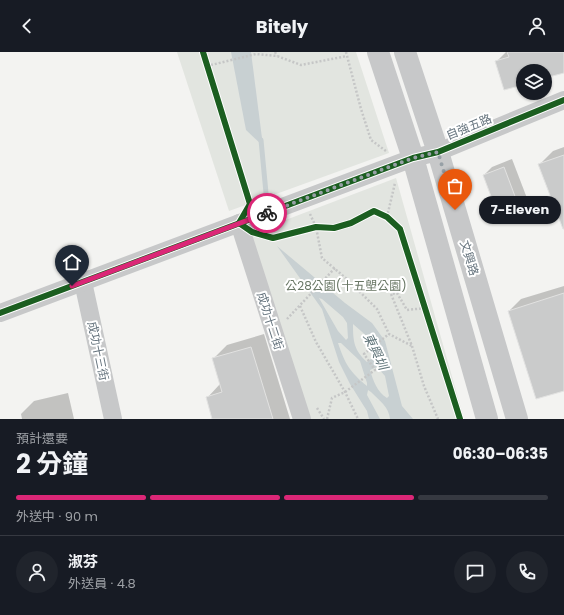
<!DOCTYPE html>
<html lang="zh-TW">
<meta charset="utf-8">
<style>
body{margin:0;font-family:Poppins,"Noto Sans TC",sans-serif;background:#20242c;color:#f1f3f6;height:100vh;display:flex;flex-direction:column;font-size:15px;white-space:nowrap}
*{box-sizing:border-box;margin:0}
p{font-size:13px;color:#9ea1a6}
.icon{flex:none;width:22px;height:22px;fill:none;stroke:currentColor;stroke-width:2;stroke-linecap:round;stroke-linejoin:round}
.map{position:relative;height:367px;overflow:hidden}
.panel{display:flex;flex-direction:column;background:#171b24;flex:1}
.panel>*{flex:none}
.fabs{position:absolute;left:516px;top:12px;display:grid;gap:8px}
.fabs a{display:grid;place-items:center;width:36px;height:36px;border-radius:50%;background:#171b24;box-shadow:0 1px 3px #0004;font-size:20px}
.pin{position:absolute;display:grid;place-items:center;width:34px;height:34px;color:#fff;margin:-41px -17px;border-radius:50% 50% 50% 0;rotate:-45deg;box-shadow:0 0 4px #0007}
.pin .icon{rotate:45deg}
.courier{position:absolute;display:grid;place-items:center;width:40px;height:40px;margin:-20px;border:3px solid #db2777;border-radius:50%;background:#fff;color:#222;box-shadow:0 1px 5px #0007}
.bubble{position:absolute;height:28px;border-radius:14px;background:#171b24;box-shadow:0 1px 3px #0004;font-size:13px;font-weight:700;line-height:28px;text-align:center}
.overview em{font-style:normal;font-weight:700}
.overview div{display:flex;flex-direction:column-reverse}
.overview{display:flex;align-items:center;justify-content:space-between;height:68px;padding:0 16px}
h1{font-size:26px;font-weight:700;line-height:30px}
.bar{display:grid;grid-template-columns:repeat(4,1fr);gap:6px 4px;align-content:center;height:48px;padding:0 16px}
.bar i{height:5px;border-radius:3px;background:#363941}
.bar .current{background:#db2777}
.bar p{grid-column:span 4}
.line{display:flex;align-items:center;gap:10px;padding:0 16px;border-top:1px solid #363941}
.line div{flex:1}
.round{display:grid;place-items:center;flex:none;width:42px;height:42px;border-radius:21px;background:#20242c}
header{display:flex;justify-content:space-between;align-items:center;height:52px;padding:0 16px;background:#171b24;font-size:18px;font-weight:700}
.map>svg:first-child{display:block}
</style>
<header><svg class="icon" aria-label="back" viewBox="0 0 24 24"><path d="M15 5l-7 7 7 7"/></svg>Bitely<svg class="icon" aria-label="person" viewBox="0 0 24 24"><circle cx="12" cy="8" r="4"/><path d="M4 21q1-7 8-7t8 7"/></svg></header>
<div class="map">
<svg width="564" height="367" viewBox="0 0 564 367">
<rect width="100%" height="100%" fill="#f3f3f1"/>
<g fill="#e2e5e0">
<polygon points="177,0 356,0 389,101 229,159"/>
<polygon points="396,126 464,367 306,367 249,182"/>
</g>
<g fill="#c8d0d2" fill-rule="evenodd">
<polygon points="231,0 251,0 263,94 246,78"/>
<path d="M277 194 345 251 372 271 385 289 402 354 413 367H390C389 355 379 348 371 340L368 338 367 343 380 367H369L367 359 350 332 339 310 322 257ZM319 246 322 247 343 265 347 271 348 286 346 288 338 279ZM353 272 369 286 375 304 367 310C354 298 353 290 353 272ZM338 291H341L360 309 367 331V334C350 320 345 312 338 291ZM377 315 385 324 389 344 387 346C377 340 373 328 370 318Z"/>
</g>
<g fill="#0003">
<polygon points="506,0 564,0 564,20 545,25 545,19 523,19 523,32 497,9"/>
<polygon points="564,95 564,154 540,112 553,99"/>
<polygon points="512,107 530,154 521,162 484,123 492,115"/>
<polygon points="564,234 564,337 509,259 521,247"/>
<polygon points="264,282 290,367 213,367 207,346 220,332 213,307 227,293"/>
<polygon points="68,341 74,367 22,367 21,362 34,349"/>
</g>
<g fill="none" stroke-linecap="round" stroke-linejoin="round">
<polyline stroke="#c8d0d2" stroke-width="5" points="261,88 266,141"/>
</g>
<g fill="#cacbcb" stroke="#e2e2e1">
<polygon points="507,0 564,0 564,21 545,26 545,19 523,19 523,33 504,38 495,9 509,5"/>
<polygon points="564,103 564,177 563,177 538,112"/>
<polygon points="504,115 522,163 501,171 483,123"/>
<polygon points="564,241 564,339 536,347 508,259"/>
<polygon points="251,295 273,367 212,367 206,345 222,340 212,306"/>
</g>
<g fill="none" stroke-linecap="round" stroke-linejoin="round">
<g stroke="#c5c6c6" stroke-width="2.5" stroke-dasharray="2 2" stroke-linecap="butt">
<polyline points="275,0 277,4"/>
<polyline points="346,0 361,57 371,88 386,99"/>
<polyline points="207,14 256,2 277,4 301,13 347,4"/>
<polyline points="310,162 316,175 322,206 348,228 377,257 389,282 412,294"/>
<polyline points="387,165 395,131"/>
<polyline points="300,254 316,290 345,340 358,367"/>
<polyline points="425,256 407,258 397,241 391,242 412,294 424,334 438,367"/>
<polyline points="287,267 335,216"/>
<polyline points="317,356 324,367"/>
<polyline points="327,367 332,346 345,340 375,318 364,302 389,282"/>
</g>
<g stroke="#c7c8c9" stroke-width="18">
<polyline points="239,171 302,367"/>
<polyline points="83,230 113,367"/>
<polyline points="0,261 413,106 438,100 564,48"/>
</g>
<g stroke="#c7c8c9" stroke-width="22">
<polyline points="378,0 413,106 487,367"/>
<polyline points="405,0 438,100 517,367"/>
</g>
<g stroke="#fff" stroke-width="8">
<g id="cycleway">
<polyline points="203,0 250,152 239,171"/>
<polyline points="239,171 252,180 273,186 316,175 334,176 351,171 374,159 387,165 400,177 460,367"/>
<polyline points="0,261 413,106 438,100 564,48"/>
</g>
</g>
<use href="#cycleway" stroke="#1b5e20" stroke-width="6"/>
</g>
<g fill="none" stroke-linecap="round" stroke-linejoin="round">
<polyline stroke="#97a0a6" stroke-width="4" stroke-dasharray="0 7.2" points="267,161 413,106 438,100 455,158"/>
<polyline stroke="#db2777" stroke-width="5" points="72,234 267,161"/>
</g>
<g text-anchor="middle" stroke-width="4" stroke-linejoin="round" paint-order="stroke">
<g font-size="12" fill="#66747e" stroke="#fff">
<text transform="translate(469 75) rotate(-22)" y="4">自強五路</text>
<text transform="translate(469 206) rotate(73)" y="4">文興路</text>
<text transform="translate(270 269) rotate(72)" y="4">成功十二街</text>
<text transform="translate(98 299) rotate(78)" y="4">成功十三街</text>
</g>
<g font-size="12" fill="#687664" stroke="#fff">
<text x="346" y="238">公28公園(十五塱公園)</text>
</g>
<g font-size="13" font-style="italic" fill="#62767b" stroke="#fff">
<text transform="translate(376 299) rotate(64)" y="5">東興圳</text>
</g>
</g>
</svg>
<div class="fabs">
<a><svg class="icon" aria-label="layers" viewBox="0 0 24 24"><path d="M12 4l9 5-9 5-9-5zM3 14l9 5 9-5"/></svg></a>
</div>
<div class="pin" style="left:455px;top:158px;background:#ea580c"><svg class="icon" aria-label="bag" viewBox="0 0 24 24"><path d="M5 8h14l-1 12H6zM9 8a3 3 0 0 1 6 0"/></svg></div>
<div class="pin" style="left:72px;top:234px;background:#1f2937"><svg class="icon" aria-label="home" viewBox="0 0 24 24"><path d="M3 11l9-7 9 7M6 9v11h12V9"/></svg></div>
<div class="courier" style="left:267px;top:161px"><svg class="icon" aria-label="bike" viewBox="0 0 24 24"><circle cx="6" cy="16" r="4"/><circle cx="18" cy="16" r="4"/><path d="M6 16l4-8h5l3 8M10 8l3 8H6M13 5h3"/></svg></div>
<div class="bubble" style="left:479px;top:144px;width:82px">7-Eleven</div>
</div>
<section class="panel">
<div class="overview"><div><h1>2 分鐘</h1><p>預計還要</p></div><em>06:30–06:35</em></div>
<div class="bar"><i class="current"></i><i class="current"></i><i class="current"></i><i></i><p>外送中 · 90 m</p></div>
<div class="line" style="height:72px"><a class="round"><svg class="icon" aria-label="person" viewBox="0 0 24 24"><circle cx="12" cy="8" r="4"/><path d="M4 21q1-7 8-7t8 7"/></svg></a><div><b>淑芬</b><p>外送員 · 4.8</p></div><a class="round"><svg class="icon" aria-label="chat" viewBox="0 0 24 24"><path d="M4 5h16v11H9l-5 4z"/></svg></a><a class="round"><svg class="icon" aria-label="phone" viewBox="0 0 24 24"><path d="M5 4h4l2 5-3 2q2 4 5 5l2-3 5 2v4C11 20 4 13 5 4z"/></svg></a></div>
</section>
